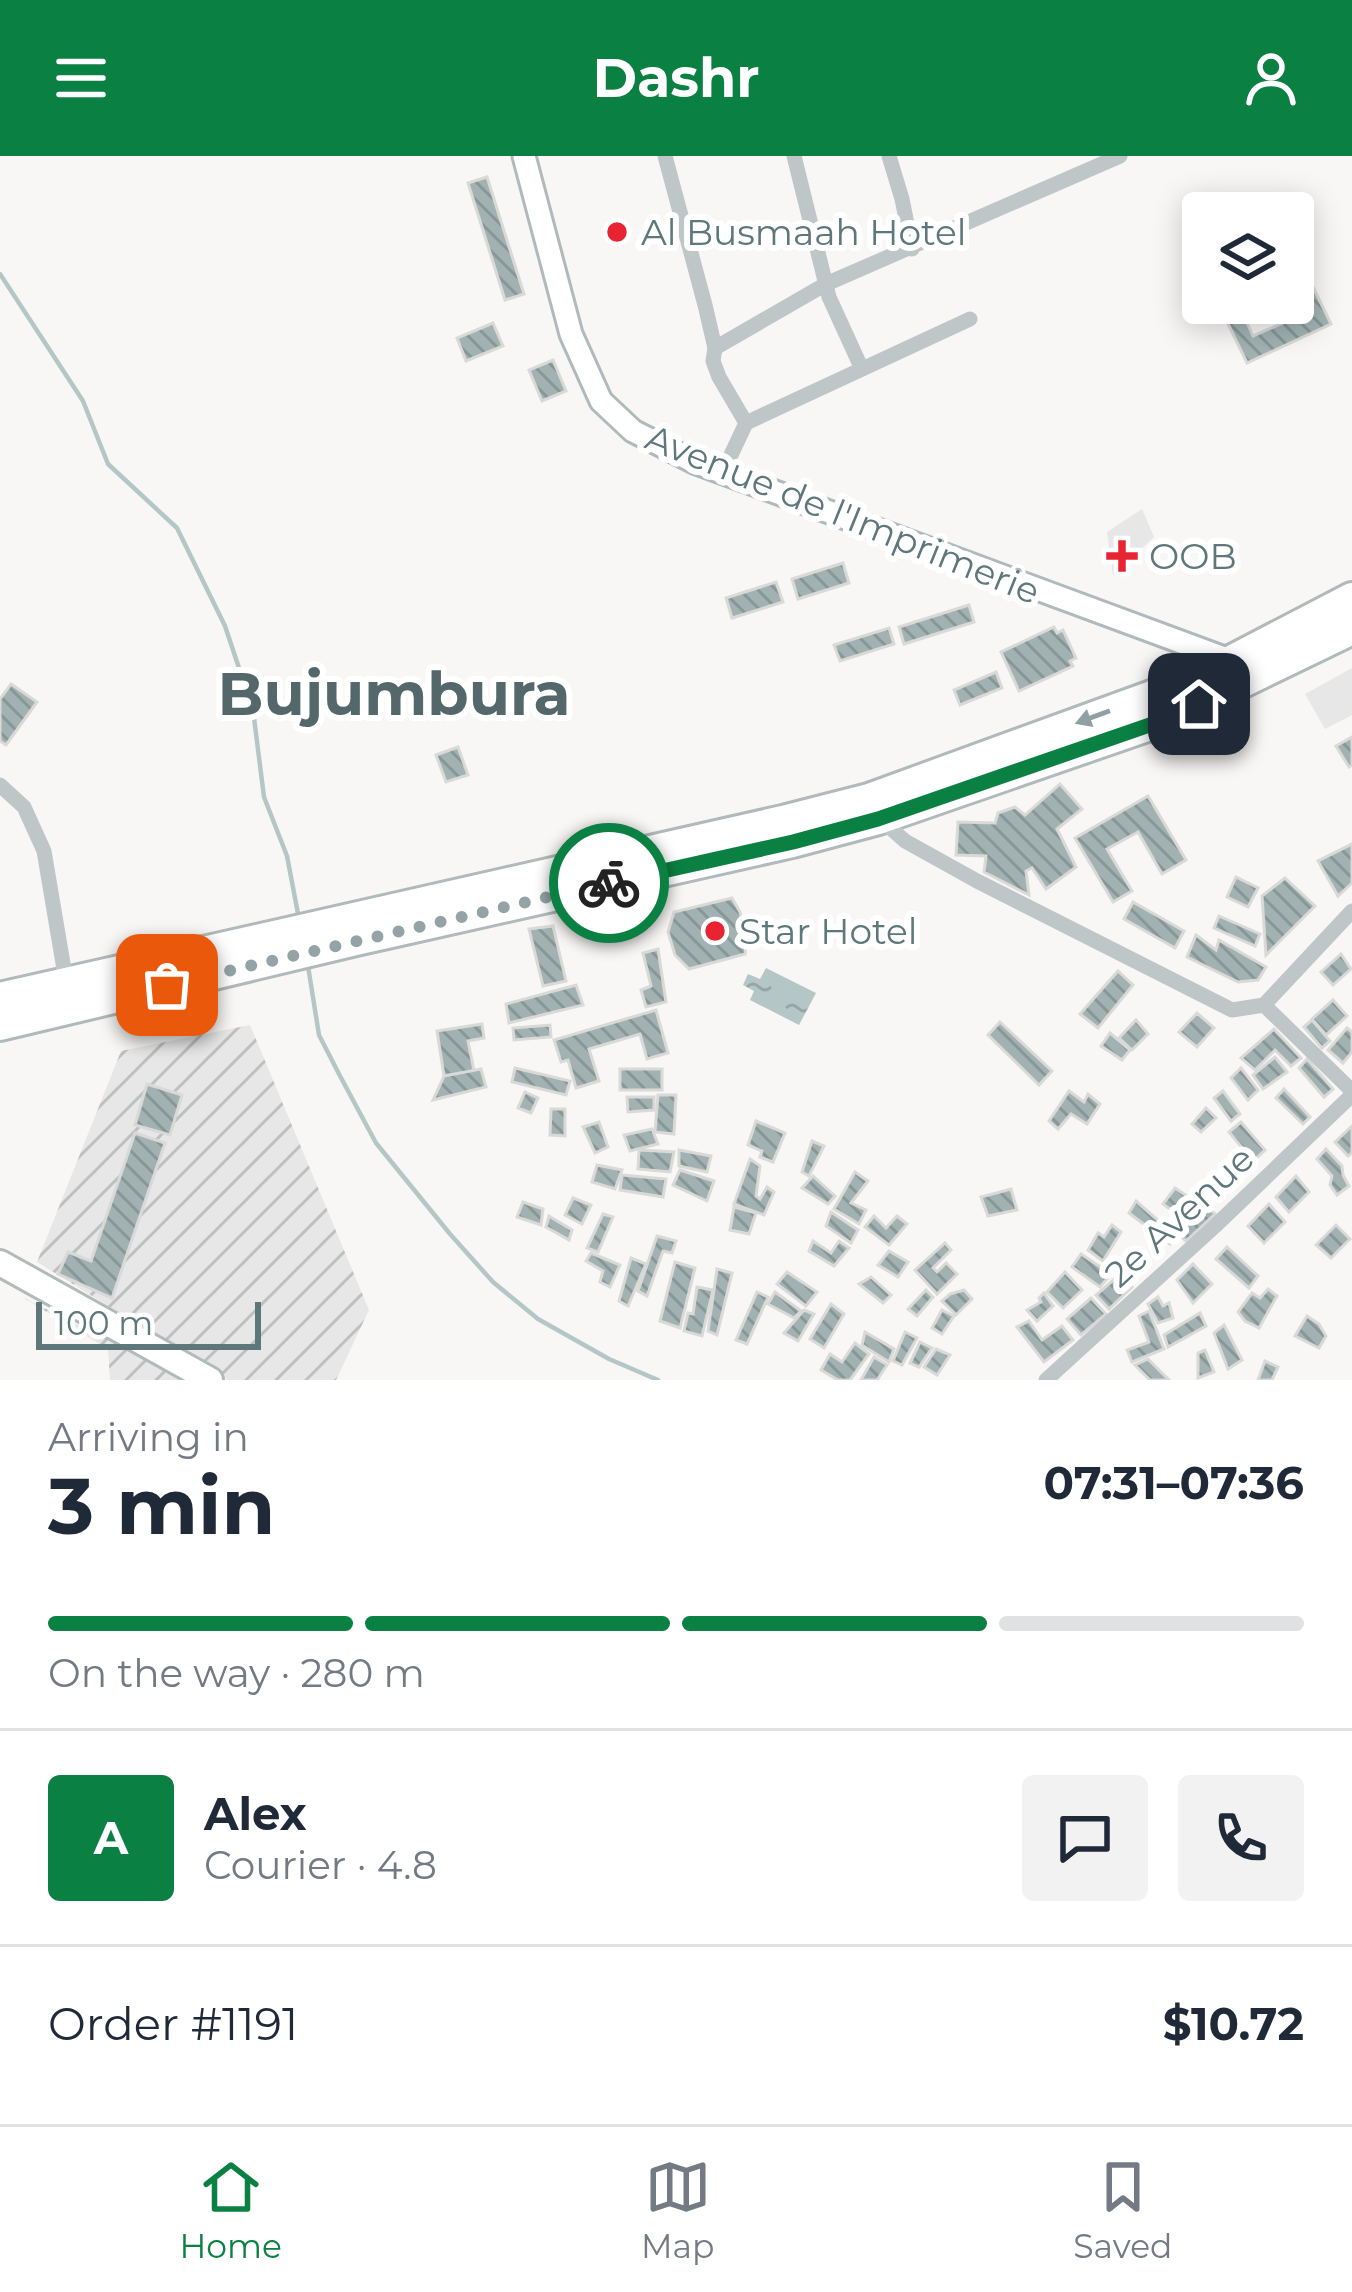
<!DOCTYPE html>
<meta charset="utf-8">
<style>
body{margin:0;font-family:Montserrat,sans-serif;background:#f2f2f3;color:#1f2937;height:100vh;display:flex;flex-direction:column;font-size:45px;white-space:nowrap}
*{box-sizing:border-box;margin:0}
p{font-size:39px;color:#747a83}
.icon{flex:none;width:66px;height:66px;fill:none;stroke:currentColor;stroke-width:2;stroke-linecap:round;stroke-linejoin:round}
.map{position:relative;height:1224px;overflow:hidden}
.drawer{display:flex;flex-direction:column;background:#fff;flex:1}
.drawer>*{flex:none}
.controls{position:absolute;left:1182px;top:36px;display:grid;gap:24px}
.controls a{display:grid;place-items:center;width:132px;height:132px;border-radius:12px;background:#fff;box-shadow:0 6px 30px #0003;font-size:60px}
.scale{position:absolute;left:36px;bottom:30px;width:225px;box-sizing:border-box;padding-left:12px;border:6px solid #5e777b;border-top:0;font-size:33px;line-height:42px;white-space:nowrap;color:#5e777b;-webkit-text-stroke:9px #fff;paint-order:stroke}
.pin{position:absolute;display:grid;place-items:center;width:102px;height:102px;color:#fff;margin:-51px;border-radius:24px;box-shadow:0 6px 18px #0006}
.courier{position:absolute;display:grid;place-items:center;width:120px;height:120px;margin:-60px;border:9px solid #0b8043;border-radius:50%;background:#fff;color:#222;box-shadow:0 3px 15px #0007}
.summary em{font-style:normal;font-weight:700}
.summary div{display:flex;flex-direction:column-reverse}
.summary{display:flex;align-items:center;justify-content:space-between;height:204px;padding:0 48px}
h1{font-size:78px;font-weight:700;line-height:90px}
.bar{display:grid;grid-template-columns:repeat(4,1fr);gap:18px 12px;align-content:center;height:144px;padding:0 48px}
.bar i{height:15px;border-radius:9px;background:#e0e1e3}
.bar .on{background:#0b8043}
.bar p{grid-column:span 4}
.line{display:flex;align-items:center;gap:30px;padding:0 48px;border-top:3px solid #e0e1e3}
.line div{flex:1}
.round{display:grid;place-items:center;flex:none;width:126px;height:126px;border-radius:12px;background:#f2f2f3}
header{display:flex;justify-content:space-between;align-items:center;height:156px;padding:0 48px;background:#0b8043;color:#fff;font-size:54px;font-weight:700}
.tab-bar{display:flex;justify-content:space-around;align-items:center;height:168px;border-top:3px solid #e0e1e3;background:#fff;font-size:33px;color:#747a83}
.tab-bar a{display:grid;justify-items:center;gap:6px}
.tab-bar .on{color:#0b8043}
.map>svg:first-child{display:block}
</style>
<header><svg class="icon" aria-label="menu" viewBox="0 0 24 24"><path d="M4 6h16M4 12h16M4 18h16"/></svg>Dashr<svg class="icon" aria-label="person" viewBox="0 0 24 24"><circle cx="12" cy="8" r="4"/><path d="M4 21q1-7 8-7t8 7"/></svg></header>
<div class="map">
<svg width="1352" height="1224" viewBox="0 0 1352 1224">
<defs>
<pattern id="industrial-furrows" width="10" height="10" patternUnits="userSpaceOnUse" patternTransform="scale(3)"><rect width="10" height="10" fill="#e6e7e6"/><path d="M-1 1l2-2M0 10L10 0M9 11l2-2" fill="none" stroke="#bec0bf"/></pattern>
<pattern id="water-ripples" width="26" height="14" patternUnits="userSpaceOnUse" patternTransform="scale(3)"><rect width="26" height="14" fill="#b4c7c6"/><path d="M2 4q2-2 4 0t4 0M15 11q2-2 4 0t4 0" fill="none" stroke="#96a6a6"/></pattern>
<pattern id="building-back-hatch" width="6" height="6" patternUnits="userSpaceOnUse" patternTransform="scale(3)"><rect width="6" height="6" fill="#a2b2b3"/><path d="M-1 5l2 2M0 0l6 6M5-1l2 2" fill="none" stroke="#879697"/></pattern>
</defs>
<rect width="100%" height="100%" fill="#f8f7f5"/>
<g fill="#e6e7e6">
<polygon points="1142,353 1154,381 1113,419 1107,376"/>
<polygon points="1352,512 1352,559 1325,573 1305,538"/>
</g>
<g fill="url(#industrial-furrows)">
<polygon points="250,869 369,1154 336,1224 228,1224 37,1106 121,895"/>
<polygon points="22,1141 189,1224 110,1224 108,1193"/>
</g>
<polygon fill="url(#water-ripples)" points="766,812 816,837 799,869 750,844 754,835 743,829 748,818 760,823"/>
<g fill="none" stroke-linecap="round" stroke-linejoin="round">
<g stroke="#b4c7c6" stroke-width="4.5">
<polyline points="0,118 83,245 108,308 177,372 225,470 253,554 264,641 287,700 299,763"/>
<polyline points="308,810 319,879 339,918 376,987 450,1078 493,1126 538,1163 609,1203 658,1224"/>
</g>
</g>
<g fill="url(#building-back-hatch)" stroke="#d9d9d7" stroke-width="3">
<polygon points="487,21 524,138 505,144 468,27"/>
<polygon points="1298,100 1331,168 1247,207 1218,147 1250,147 1240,151 1253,180 1299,160 1293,146 1293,102"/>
<polygon points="493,167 503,190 466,205 457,182"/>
<polygon points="553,204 566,235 542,245 529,214"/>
<polygon points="843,407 849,427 798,443 792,423"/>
<polygon points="776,426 783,446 732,462 726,442"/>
<polygon points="969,449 974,466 904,488 899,471"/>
<polygon points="1054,471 1057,477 1063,474 1076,502 1070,505 1073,510 1019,535 1001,496"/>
<polygon points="889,472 894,488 840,505 834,489"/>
<polygon points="996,516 1002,532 960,549 954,534"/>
<polygon points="11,528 37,546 6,589 0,585 0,543"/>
<polygon points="1352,581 1352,609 1349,611 1336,590"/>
<polygon points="458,591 468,619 446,626 436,599"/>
<polygon points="1060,628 1082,653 1057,673 1076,711 1046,733 1032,712 1026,715 1029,739 984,716 986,700 956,699 958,666 995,667 998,657 1015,651 1025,659"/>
<polygon points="1148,640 1186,704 1162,718 1138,676 1107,693 1132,735 1113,746 1075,682"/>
<polygon points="1352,688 1352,727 1338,740 1318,705"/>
<polygon points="1236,721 1258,732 1248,751 1227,741"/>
<polygon points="1285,722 1315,750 1266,799 1262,740"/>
<polygon points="732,742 740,756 747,780 745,798 689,813 675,799 668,776 674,756"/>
<polygon points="1133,746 1184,775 1175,792 1124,763"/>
<polygon points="1219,760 1260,778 1255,790 1214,772"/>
<polygon points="553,770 566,825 543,830 529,773"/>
<polygon points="1196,779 1216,794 1219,784 1266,811 1258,824 1238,826 1187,801"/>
<polygon points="658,793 666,846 646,851 641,834 651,830 643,797"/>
<polygon points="1341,798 1351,813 1333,829 1321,816"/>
<polygon points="1118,815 1133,829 1098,872 1080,858"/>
<polygon points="576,829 583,849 509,867 506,848"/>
<polygon points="1333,844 1347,860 1326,879 1312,863"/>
<polygon points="656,854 668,897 647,903 640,878 589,893 599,925 576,932 568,904 561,906 554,884"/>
<polygon points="1197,857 1214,872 1197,891 1179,876"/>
<polygon points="1136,864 1148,878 1132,894 1119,882"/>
<polygon points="1312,864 1330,885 1322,892 1304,871"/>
<polygon points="1000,866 1052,915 1039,929 988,879"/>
<polygon points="482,868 484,882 468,885 474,915 444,920 437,875"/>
<polygon points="550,869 551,881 514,884 513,872"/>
<polygon points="1347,872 1352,876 1352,896 1343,907 1328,894"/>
<polygon points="1274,873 1301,902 1291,910 1275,894 1255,914 1241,902"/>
<polygon points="1110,877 1130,894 1122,904 1101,890"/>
<polygon points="1275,901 1287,916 1263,933 1253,919"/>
<polygon points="1307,903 1333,933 1324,941 1299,912"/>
<polygon points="515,912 570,925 566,939 512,926"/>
<polygon points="1241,912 1258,934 1248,944 1231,922"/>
<polygon points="481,913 486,931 433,944 444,920"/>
<rect x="620" y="913" width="42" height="21"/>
<polygon points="147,928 182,939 170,979 135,969"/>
<polygon points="1284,933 1310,961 1303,968 1276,942"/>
<polygon points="1069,935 1084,946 1088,938 1100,948 1087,968 1071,958 1058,973 1049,965"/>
<polygon points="1223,935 1240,958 1231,965 1214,942"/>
<polygon points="525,936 538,942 531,957 518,952"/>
<polygon points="658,939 676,939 674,978 655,976"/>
<polygon points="627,941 654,941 654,954 628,956"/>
<polygon points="1206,952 1216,962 1201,976 1192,968"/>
<polygon points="551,953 565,953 565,980 550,979"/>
<polygon points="756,965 785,977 773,1006 760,1001 762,995 748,989"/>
<polygon points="599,966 608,991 595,997 583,971"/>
<polygon points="1241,966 1265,994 1253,1005 1229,976"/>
<polygon points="1352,970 1352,997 1348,1000 1335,986"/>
<polygon points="652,973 658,988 630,995 624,979"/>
<polygon points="135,977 165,987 112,1142 58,1118 68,1096 91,1105"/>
<polygon points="812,985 824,990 809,1020 802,1016"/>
<polygon points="1326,993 1342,1010 1343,1019 1349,1030 1337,1039 1330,1029 1332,1020 1317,1003"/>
<polygon points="639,994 674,996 670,1016 638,1013"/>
<polygon points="679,994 711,1000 707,1016 679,1010"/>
<polygon points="750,1003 760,1010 756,1040 760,1043 767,1031 774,1036 764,1059 734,1048"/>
<polygon points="597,1009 622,1014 615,1033 592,1026"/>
<polygon points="680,1014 714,1025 707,1045 673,1029"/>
<polygon points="855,1016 868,1025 851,1047 866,1054 859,1068 834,1053"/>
<polygon points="622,1019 666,1023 663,1041 620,1034"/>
<polygon points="813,1020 835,1040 828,1048 802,1032"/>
<polygon points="1296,1020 1309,1036 1289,1056 1276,1041"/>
<polygon points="1175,1032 1190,1042 1178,1059 1163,1048"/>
<polygon points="1011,1033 1017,1054 988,1060 981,1041"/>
<polygon points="573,1042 591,1049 582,1068 565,1059"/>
<polygon points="1136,1045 1177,1081 1170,1088 1129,1057"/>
<polygon points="1201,1045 1215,1058 1186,1085 1172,1073"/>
<polygon points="523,1046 543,1053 541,1069 517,1061"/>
<polygon points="1269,1048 1285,1066 1264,1087 1248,1070"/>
<polygon points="734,1051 756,1057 749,1078 730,1074"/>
<polygon points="831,1056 858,1074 851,1087 826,1070"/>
<polygon points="603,1058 613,1061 598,1096 587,1092"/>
<polygon points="549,1060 572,1074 569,1084 546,1071"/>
<polygon points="874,1060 886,1072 897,1060 907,1068 889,1089 865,1071"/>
<polygon points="1112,1069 1121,1076 1103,1105 1088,1094 1098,1077 1104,1081"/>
<polygon points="1336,1069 1350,1083 1331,1102 1316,1089"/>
<polygon points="657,1080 676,1085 672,1097 663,1095 647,1140 638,1135"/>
<polygon points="813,1085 831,1097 839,1085 849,1092 834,1110 809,1095"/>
<polygon points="945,1087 951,1094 933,1112 937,1116 946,1107 957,1118 937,1138 915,1114"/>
<polygon points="1227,1091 1258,1120 1249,1132 1216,1103"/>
<polygon points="889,1095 908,1106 898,1121 878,1109"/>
<polygon points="591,1097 620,1109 610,1131 600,1126 603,1115 586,1105"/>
<polygon points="1081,1098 1111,1118 1100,1131 1072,1111"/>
<polygon points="631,1102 646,1108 628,1150 619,1145"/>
<polygon points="675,1106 695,1112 680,1172 660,1165"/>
<polygon points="1193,1108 1212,1128 1193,1147 1177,1124"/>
<polygon points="717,1113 732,1117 717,1179 708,1175"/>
<polygon points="787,1116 817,1136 806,1150 777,1128"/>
<polygon points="1065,1116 1082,1134 1063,1152 1047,1136"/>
<polygon points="1119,1119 1132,1131 1109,1153 1096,1139"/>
<polygon points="871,1121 891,1139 883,1147 859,1128"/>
<polygon points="697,1131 713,1134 702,1180 684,1175 688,1157 693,1158"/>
<polygon points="1268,1133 1277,1140 1259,1172 1245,1165 1238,1156 1252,1137 1260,1142"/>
<polygon points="926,1134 933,1141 917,1160 908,1153"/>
<polygon points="964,1134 972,1143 956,1159 942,1145 950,1138"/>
<polygon points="757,1136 768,1141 747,1188 736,1184"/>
<polygon points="775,1136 801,1155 794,1162 768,1148"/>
<polygon points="1044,1137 1053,1150 1037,1165 1027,1154 1041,1146 1039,1142"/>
<polygon points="1158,1141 1163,1150 1169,1147 1173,1162 1158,1167 1148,1148"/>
<polygon points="1091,1142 1106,1158 1081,1179 1067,1163"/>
<polygon points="831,1148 844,1158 824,1192 810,1183"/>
<polygon points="804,1154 814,1158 798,1185 784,1177"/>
<polygon points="942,1154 954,1160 942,1178 932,1172"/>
<polygon points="1149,1155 1164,1193 1132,1206 1127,1194 1149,1186 1139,1160"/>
<polygon points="1200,1157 1206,1170 1168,1191 1164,1179"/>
<polygon points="1307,1160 1319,1168 1326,1180 1319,1192 1295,1180"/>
<polygon points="1029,1165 1042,1184 1062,1170 1073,1184 1044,1206 1017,1171"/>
<polygon points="1224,1169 1242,1204 1228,1213 1214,1177"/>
<polygon points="865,1176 894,1193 889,1206 862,1189"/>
<polygon points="905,1176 917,1182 902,1209 893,1205"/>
<polygon points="920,1186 932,1192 919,1211 910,1207"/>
<polygon points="855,1187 869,1198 850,1224 838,1224 821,1214 830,1198 842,1206"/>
<polygon points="936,1193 950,1199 937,1219 924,1211"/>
<polygon points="1205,1194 1214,1216 1198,1222 1198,1197"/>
<polygon points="874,1201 887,1209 877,1224 861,1224"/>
<polygon points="1148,1203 1169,1224 1150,1224 1135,1209"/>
<polygon points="1265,1205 1278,1211 1272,1224 1258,1224"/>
</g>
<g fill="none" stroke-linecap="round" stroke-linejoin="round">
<g stroke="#b0babc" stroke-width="27">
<polyline id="secondary" points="524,0 571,178 601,245 633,275 694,306 1235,506"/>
</g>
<g stroke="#b2babc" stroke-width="30">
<polyline id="primary" points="0,1107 210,1224"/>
</g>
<g stroke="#b1b9ba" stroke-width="36">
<g id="highway">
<polyline points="0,842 783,665 869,643 1152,540 1231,505 1352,442"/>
<polyline points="0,869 356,784 792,686 878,663 1164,564 1352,473"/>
</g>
</g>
<g stroke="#bec6c7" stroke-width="15">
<polyline points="665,0 705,149 715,192 713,205 719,221 746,267"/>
<polyline points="794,0 829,141 861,211"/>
<polyline points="889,0 902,43 912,93"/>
<polyline points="715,192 826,128 1120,0"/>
<polyline points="723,316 746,267 970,163"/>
<polyline points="0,629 24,651 44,695 67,831"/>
<polyline points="877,660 905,685 977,725 1232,854 1264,849 1352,935"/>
<polyline points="1264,849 1352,755"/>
<polyline points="1046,1224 1214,1071 1352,939"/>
</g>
<use href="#secondary" stroke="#fff" stroke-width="21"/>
<use href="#primary" stroke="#fff" stroke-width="24"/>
<use href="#highway" stroke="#fff" stroke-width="30"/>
</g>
<defs><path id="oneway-solid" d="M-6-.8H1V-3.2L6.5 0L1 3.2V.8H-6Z" transform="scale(3)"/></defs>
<use fill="#8ea0a3" href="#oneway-solid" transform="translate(1093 561) rotate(160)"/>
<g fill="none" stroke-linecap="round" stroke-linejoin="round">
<polyline stroke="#94a4a6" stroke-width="12" stroke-dasharray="0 21.6" points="167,829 609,727"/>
<polyline stroke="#0b8043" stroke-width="15" points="609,727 793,686 878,663 1164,564 1199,548"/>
</g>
<g fill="#e82432" stroke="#fff" stroke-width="4.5">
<circle cx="617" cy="76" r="12"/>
<path d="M1116 382h12v12h12v12h-12v12h-12v-12h-12v-12h12z"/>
<circle cx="715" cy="775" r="12"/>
</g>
<g text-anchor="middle" stroke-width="12" stroke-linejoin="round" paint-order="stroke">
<g font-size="36" fill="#5e777b" stroke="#fff" text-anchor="start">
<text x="641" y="89">Al Busmaah Hotel</text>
<text x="1149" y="413">OOB</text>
<text x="739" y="788">Star Hotel</text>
</g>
<g font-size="36" fill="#5e777b" stroke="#fff">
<text transform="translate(843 358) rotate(22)" y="13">Avenue de l'Imprimerie</text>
<text transform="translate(1179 1060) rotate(-43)" y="13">2e Avenue</text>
</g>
<g font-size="60" font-weight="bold" fill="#54686c" stroke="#fff">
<text x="394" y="559">Bujumbura</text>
</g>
</g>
</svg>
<div class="controls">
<a><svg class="icon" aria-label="layers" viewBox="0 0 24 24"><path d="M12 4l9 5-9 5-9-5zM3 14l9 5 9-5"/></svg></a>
</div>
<div class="scale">100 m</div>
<div class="pin" style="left:167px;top:829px;background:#ea580c"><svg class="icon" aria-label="bag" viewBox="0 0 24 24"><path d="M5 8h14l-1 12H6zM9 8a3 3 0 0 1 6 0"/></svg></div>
<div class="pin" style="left:1199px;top:548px;background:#1f2937"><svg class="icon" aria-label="home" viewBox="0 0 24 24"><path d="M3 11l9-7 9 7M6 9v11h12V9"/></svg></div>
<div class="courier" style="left:609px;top:727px"><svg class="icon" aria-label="bike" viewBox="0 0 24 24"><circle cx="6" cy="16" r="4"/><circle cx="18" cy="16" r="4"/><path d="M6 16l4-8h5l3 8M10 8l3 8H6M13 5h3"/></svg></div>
</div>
<section class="drawer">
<div class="summary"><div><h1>3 min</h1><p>Arriving in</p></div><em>07:31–07:36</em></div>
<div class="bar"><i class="on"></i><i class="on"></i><i class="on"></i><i></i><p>On the way · 280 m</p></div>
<div class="line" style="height:216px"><b class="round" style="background:#0b8043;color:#fff">A</b><div><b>Alex</b><p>Courier · 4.8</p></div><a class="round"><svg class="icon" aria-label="chat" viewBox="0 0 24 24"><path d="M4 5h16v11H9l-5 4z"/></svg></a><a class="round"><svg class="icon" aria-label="phone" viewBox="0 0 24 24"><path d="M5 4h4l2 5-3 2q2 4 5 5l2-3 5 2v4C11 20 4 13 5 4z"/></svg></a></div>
<div class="line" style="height:156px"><div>Order #1191</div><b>$10.72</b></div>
</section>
<nav class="tab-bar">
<a class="on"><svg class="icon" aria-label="home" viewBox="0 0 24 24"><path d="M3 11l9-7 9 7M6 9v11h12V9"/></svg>Home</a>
<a><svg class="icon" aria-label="map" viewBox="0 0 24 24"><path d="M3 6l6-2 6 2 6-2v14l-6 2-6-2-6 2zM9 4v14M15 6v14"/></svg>Map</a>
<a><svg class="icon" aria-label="saved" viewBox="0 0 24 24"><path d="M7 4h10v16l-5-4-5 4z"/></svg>Saved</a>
</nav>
